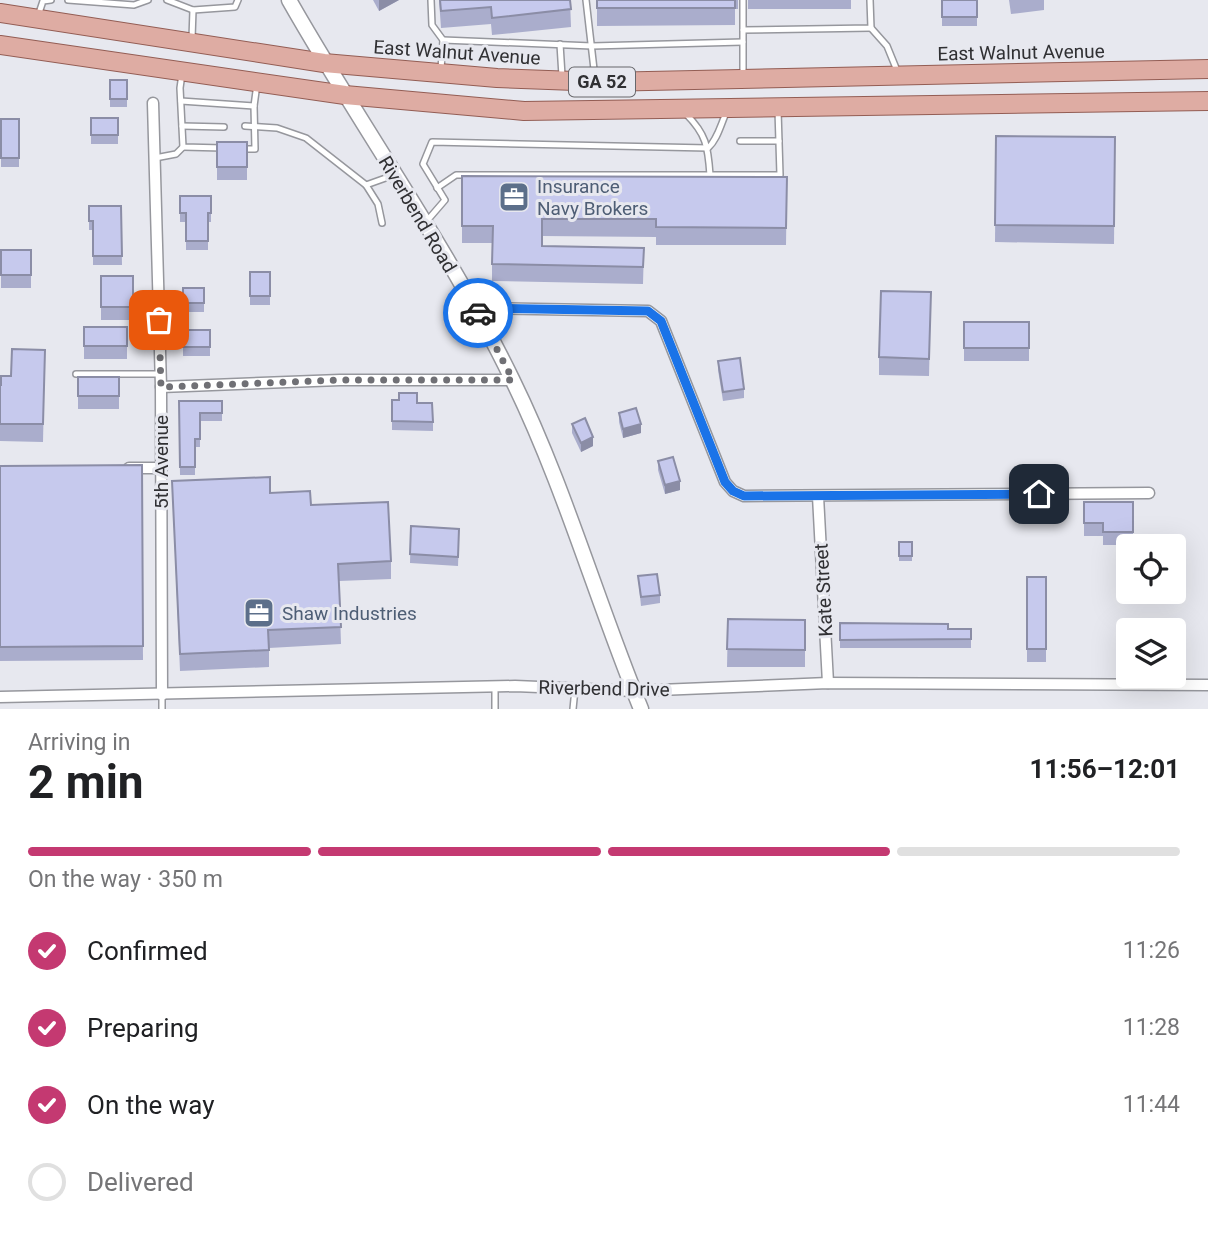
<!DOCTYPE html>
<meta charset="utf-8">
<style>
body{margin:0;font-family:Roboto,sans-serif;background:#f6f6f6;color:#202124;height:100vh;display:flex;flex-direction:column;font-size:26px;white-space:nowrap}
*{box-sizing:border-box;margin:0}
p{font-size:23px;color:#757577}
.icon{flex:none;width:38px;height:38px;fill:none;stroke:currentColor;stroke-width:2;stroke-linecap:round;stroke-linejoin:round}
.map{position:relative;height:709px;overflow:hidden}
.sheet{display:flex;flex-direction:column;background:#fff;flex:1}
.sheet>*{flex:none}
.tools{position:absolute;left:1116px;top:534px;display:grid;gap:14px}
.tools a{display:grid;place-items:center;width:70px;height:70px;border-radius:7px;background:#fff;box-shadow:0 7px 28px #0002;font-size:35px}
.pin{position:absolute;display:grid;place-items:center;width:60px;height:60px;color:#fff;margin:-30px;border-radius:14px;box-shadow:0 4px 10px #0006}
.courier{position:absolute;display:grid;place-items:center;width:70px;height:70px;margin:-35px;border:5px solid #1a73e8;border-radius:50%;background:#fff;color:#222;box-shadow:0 2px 9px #0007}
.headline em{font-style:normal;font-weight:700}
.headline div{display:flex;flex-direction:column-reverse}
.headline{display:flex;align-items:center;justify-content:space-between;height:119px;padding:0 28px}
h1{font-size:46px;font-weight:700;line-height:52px}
.bar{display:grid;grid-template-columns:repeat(4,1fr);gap:10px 7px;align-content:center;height:84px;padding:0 28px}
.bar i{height:9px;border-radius:5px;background:#e0e0e0}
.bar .active{background:#c43971}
.bar p{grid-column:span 4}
ol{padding:0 28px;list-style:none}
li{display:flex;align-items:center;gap:21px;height:77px}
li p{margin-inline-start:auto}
li .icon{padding:7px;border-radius:50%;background:#c43971;color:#fff;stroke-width:4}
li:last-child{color:#757577}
li i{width:38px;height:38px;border:4px solid #e0e0e0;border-radius:50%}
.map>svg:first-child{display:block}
</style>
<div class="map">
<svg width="1208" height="709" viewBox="0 0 1208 709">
<rect width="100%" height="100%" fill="#e7e8ef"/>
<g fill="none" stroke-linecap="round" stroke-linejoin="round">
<g stroke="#96979d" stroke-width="8">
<g id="service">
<polyline points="68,0 134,5 148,0"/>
<polyline points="167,0 193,10 235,7 238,0"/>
<polyline points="431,0 432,25 443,40"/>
<polyline points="586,0 595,78"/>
<polyline points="743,0 743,75"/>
<polyline points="38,16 43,1 51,0"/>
<polyline points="871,28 887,46 898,73"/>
<polyline points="743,30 871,28 870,0"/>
<polyline points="192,38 193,10"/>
<polyline points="560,44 562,76"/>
<polyline points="441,69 443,40 592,46 743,42"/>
<polyline points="182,74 180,88 183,147 223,148"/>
<polyline points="181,101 254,106"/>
<path d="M686 114C706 134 708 146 710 175H780L778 110"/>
<polyline points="182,126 224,127"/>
<polyline points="245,126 277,128 306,138 366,185 394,175"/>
<polyline points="740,141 779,141"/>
<polyline points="243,149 255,149 254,106 257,84"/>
<polyline points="155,158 176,154 183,147"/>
<polyline points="366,185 378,204 382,223"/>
<polyline points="437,188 456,175 710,175"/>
<path d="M426 222 445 200 423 164 432 142 708 148C718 139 721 123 727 111"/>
<polyline points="76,374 161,374"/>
<polyline points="495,688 495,709"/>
<polyline points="162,695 162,709"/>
<polyline points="573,709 575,689"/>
</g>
</g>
<g stroke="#96979d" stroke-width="13">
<g id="minor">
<polyline points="153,103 161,387 162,695"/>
<polyline points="475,308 648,311 661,321 725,482 733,491 744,496 1149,493"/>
<polyline points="161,387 340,380 513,380"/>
<polyline points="129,468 162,468"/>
<polyline points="818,496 828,683"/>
<polyline points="0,697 515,686 634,691 828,683 1208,685"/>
</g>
</g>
<g stroke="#96979d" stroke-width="17">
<path id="tertiary" d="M289 0C361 127 448 247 512 379 564 485 596 599 641 709"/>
</g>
<g stroke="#935d54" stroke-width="20">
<g id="primary">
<polyline points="0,13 324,63 497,78 602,82 1208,69"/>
<polyline points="0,45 345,95 524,111 1208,101"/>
</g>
</g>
<use href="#service" stroke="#fff" stroke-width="5"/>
<use href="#minor" stroke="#fff" stroke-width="10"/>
<use href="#tertiary" stroke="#fff" stroke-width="14"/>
<use href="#primary" stroke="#deaca3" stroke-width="18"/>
</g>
<g fill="#aaadcc">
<polygon points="373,0 399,0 379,11"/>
<polygon points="439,0 570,0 571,27 492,35 491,24 441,28"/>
<polygon points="597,0 738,0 738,9 735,9 735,25 597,26"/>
<rect x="748" y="0" width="103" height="9"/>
<rect x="942" y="0" width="35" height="26"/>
<polygon points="1009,0 1044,0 1044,10 1011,14"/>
<rect x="110" y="80" width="17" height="27"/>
<rect x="91" y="118" width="27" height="26"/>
<rect x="1" y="119" width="18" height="48"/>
<polygon points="996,136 1115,137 1114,244 995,242"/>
<rect x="217" y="142" width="30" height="38"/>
<polygon points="462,176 787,177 786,245 656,245 656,237 542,236 542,246 644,248 643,284 492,281 492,243 462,243"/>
<polygon points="180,196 211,196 211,222 208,222 208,250 186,250 186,222 180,222"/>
<polygon points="89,206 121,206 122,265 93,265 93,230 89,230"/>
<rect x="1" y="250" width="30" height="38"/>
<rect x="250" y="272" width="20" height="33"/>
<rect x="101" y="276" width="32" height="44"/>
<rect x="183" y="288" width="21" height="24"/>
<polygon points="931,292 929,376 879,375 879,357"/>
<rect x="964" y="322" width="65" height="39"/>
<rect x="84" y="327" width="43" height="32"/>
<rect x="183" y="330" width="27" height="26"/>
<polygon points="45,350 43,442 0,441 0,385"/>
<polygon points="718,361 744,389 744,398 723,401 718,370"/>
<rect x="78" y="377" width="41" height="32"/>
<polygon points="392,400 417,403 433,422 433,431 392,430"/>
<polygon points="179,401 222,401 222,421 200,421 200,447 195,447 195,475 180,475"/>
<polygon points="619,413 641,433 623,438 619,422"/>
<polygon points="572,424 593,446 581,452 572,433"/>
<polygon points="658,461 680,490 665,494 658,470"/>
<polygon points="142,465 143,660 0,661 0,466"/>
<polygon points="172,481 270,493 311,505 391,561 391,579 339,581 341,644 269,648 269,667 180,671"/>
<polygon points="1084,502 1133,502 1133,545 1103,545 1103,536 1084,536"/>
<polygon points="411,526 459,538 458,566 410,563"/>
<rect x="899" y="542" width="13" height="19"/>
<polygon points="638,576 660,595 660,603 641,606"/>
<rect x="1027" y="577" width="19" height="85"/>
<polygon points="728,619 805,620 805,667 727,667"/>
<polygon points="840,623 948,629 971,629 971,648 840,648"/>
</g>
<g fill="#8b8da6">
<polygon points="379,0 399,0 379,11"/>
<polygon points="641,424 641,433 623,438 623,429"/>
<polygon points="593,437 593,446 581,452 581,443"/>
<polygon points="680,481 680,490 665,494 665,485"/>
</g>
<g fill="#c6c9ed" stroke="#8b8da6" stroke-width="2">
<polygon points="440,0 570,0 571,9 492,18 491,7 441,11"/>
<rect x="597" y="0" width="138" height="8"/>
<rect x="942" y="0" width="35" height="17"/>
<rect x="110" y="80" width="17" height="19"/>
<rect x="91" y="118" width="27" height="17"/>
<rect x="1" y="119" width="18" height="39"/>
<polygon points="996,136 1115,137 1114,226 995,225"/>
<rect x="217" y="142" width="30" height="25"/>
<polygon points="462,176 787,177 786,228 656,227 656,219 542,219 542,246 644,248 643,267 492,264 493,226 462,226"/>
<polygon points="180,196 211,196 211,213 208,213 208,241 186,241 186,213 180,213"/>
<polygon points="89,206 121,206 122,256 93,256 93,221 89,221"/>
<rect x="1" y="250" width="30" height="25"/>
<rect x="250" y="272" width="20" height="24"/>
<rect x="101" y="276" width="32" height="31"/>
<rect x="183" y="288" width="21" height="15"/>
<polygon points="881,291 931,292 929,359 879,357"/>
<rect x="964" y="322" width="65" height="26"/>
<rect x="84" y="327" width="43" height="19"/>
<rect x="183" y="330" width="27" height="17"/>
<polygon points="12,349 45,350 43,424 0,424 0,385 1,385 1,376 11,376"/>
<polygon points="740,358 744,389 723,392 718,361"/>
<rect x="78" y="377" width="41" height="19"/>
<polygon points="399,393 417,393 417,403 432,403 433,422 392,421 392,400 399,400"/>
<polygon points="179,401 222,401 222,413 200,413 200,439 195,439 195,467 180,467"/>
<polygon points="636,408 641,424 623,429 619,413"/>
<polygon points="585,418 593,437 581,443 572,424"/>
<polygon points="673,457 680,481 665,485 658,461"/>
<polygon points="142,465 143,646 0,647 0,466"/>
<polygon points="270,477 270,493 310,491 311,505 388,502 391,561 338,564 341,627 268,630 269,650 180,654 172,481"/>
<polygon points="1084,502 1133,502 1133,532 1103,532 1103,523 1084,523"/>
<polygon points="411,526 459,529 458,557 410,554"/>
<rect x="899" y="542" width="13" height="14"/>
<polygon points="657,574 660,595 641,597 638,576"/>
<rect x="1027" y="577" width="19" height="72"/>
<polygon points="728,619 805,620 805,650 727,649"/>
<polygon points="840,623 948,624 948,629 971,629 971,639 840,640"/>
</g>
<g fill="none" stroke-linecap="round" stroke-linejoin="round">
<polyline stroke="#707075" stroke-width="7" stroke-dasharray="0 12.6" points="159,320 161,387 340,380 513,380 478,313"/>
<polyline stroke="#1a73e8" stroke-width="9" points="478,313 475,308 648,311 661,321 725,482 733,491 744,496 1039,494"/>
</g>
<defs>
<g id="office-square" transform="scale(1.575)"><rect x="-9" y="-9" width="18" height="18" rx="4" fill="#5c6f8a" stroke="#e7e8ef"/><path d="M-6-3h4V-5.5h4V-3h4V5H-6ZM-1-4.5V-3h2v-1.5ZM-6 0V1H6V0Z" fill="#fff"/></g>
</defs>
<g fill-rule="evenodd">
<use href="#office-square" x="514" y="197"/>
<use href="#office-square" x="259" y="613"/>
</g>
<g text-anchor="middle" stroke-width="6" stroke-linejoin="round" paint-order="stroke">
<rect fill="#e7e8ef" stroke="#67676b" stroke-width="2" x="569" y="67.5" width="66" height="29" rx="5"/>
<g font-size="18" font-weight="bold" fill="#303033">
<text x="602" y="88">GA 52</text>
</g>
<g font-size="19" fill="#303033" stroke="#e7e8ef">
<text transform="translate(457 52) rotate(4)" y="7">East Walnut Avenue</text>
<text transform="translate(1021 52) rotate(-1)" y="7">East Walnut Avenue</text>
<text transform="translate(418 214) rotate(59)" y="7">Riverbend Road</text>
<text transform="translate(161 462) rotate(-90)" y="7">5th Avenue</text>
<text transform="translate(823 590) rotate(-93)" y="7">Kate Street</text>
<text transform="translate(604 688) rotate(1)" y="7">Riverbend Drive</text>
</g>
<g font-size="19" fill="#4e5e75" stroke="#e7e8ef" text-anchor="start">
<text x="537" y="193">Insurance<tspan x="537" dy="22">Navy Brokers</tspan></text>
<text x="282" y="620">Shaw Industries</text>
</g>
</g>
</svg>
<div class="tools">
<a><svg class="icon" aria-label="locate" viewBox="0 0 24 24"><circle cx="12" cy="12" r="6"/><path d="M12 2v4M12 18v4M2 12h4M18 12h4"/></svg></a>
<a><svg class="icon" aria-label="layers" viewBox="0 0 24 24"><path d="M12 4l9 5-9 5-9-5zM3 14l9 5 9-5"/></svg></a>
</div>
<div class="pin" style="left:159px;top:320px;background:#ea580c"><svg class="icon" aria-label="bag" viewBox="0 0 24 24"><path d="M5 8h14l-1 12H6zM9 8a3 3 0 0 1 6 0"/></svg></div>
<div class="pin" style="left:1039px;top:494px;background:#1f2937"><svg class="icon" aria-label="home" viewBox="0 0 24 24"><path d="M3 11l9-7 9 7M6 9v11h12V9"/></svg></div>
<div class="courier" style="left:478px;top:313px"><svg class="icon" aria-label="car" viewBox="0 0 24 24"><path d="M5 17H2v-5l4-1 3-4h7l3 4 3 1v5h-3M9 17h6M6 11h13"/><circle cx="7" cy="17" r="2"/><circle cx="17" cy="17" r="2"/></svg></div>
</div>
<section class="sheet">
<div class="headline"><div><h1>2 min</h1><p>Arriving in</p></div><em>11:56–12:01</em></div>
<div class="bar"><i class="active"></i><i class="active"></i><i class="active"></i><i></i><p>On the way · 350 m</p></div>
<ol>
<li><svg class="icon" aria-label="check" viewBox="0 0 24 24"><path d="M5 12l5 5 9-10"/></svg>Confirmed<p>11:26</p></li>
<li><svg class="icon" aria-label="check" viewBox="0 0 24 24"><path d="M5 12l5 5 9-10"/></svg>Preparing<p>11:28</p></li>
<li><svg class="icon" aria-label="check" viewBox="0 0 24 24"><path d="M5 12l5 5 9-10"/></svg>On the way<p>11:44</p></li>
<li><i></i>Delivered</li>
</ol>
</section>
